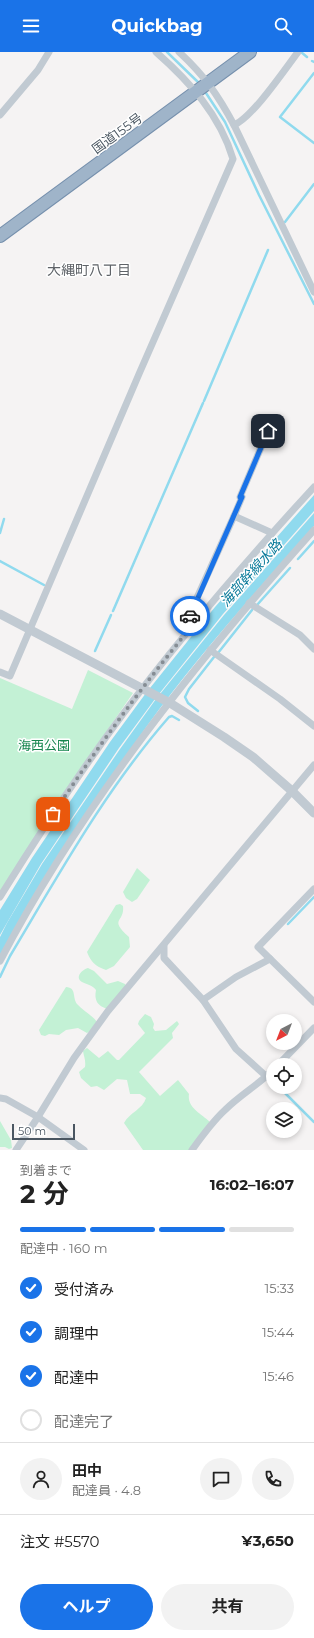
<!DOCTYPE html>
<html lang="ja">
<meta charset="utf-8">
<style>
body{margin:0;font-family:Montserrat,"Noto Sans JP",sans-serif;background:#f2f2f2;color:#222;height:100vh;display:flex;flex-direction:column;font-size:15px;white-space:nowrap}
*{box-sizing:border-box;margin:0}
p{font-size:13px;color:#767676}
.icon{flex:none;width:22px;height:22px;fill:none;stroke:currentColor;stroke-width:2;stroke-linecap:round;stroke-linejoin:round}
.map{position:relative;height:1098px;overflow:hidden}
.details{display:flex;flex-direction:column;background:#fff;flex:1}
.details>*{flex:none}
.needle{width:26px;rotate:222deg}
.tools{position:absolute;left:266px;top:962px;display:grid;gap:8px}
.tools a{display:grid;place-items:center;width:36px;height:36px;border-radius:50%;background:#fff;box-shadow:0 2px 6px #0003;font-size:20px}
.scale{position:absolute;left:12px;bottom:10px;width:63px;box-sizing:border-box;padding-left:4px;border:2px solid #4a5661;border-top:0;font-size:11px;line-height:14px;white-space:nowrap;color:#4a5661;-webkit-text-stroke:3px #fff;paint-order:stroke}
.pin{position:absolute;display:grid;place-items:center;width:34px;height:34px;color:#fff;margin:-17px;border-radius:8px;box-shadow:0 2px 6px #0006}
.courier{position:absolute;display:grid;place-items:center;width:40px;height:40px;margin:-20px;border:3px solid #1a73e8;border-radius:50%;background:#fff;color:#222;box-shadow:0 1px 5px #0007}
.head em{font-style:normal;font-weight:700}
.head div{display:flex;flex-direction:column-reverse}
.head{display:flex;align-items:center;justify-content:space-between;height:68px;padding:0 20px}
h1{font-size:26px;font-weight:700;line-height:30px}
.bar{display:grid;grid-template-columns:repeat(4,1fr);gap:6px 4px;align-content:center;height:48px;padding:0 20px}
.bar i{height:5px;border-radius:3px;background:#e0e0e0}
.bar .selected{background:#1a73e8}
.bar p{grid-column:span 4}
.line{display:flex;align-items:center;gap:10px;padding:0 20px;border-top:1px solid #e0e0e0}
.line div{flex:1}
.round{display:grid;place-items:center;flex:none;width:42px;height:42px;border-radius:21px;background:#f2f2f2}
ol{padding:0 20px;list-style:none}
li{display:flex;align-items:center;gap:12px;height:44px}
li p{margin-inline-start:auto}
li .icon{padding:4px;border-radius:50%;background:#1a73e8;color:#fff;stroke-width:4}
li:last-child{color:#767676}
li i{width:22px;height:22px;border:2px solid #e0e0e0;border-radius:50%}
.button{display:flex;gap:8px;margin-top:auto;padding:8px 20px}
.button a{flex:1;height:46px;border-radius:24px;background:#1a73e8;color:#fff;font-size:16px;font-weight:700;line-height:46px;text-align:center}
.button a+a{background:#f2f2f2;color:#222}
header{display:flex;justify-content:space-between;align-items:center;height:52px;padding:0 20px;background:#1a73e8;color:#fff;font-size:18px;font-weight:700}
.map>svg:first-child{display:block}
</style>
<header><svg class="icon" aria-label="menu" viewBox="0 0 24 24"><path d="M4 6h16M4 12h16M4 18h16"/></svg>Quickbag<svg class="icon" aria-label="search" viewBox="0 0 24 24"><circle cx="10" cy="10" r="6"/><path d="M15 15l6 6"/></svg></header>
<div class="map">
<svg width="314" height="1098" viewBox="0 0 314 1098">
<rect width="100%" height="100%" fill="#f5f3f3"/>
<g fill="#c3f1d5">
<polygon points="88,618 133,641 46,767 0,841 0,626 72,657"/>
<polygon points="137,816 150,828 137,847 132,850 126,846 123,840"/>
<path d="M120 852 123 854C125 871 108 866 129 885L130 895 114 914 106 918C95 914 91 910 87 900L116 853Z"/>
<path d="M88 916 94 919 107 932 118 929 125 932 127 935 108 957C97 954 94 948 96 938 92 933 88 933 82 930 74 925 83 917 88 916Z"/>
<path d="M66 935C77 936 72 945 77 952 83 959 92 963 97 970L90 979 87 981 78 976 66 978 59 983 49 982 45 984 41 983 39 978Z"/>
<path d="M145 962 151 965 154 972 153 976 155 979 166 978 177 969 179 972 172 981 173 986 139 1020 160 1044 178 1028 189 1042C187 1056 201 1061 210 1070L189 1098H143L124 1071C129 1061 143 1057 146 1046L140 1042H130L127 1028 117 1027 104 1038 97 1034 91 1035 81 1026 79 1020 85 1015C86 1009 84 1005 83 999L87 996 99 1006 108 999 117 1008H119L145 981 138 972 139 969Z"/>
<polygon points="0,1069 11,1088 12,1096 9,1097 5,1095 0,1095"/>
</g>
<g fill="#90daee">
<polygon points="314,443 314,459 223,562 155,647 119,696 41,812 0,883 0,858 32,806 110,690 146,641 215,555"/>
<path d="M314 461V474C257 539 198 603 147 674 95 748 41 823 0 904V885L7 871 42 812 120 697 156 647 224 563Z"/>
</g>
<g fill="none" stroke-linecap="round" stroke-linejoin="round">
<g stroke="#90daee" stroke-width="2.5">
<polyline points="167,0 200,32"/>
<polyline points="301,0 307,5"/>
<polyline points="312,9 314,10"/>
<polyline points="314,21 280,65 314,91"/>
<polyline points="204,38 225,70 259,143 314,252"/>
<polyline points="285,170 314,132"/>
<polyline points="204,349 268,198"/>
<polyline points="0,481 4,467"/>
<polyline points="298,507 314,489"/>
<polyline points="0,509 44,533"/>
<polyline points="257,553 290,516"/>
<polyline points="113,559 203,351"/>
<polyline points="95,599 111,563"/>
<polyline points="218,601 252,558"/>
<polyline points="198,659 188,651 185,645 189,637 214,605"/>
<polyline points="288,872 314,845"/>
<path d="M0 925 10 904C59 822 106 737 169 665L172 664 179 668"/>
<polyline points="279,1035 314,1070"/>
</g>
<g stroke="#7690ad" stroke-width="14">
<polyline id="trunk" points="0,184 250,0"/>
</g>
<g stroke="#c1cad2" stroke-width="7">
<path d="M179 0C204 23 218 43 234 73L314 240"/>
<polyline points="0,63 38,18 49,0"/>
<path d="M234 73C252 66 285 17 298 0"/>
<polyline points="234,464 242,445 240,445 268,379"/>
<polyline points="249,551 300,583 314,597"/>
<polyline points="188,579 189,566 196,548 234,464 272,481"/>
<polyline points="210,598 280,647 314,674"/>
<path d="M0 620 10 624 139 322 233 107C220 63 189 29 156 0"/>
<polyline points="314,837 258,895 314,950"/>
<path d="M0 845C39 782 79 721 123 662 182 583 247 508 314 435"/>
<polyline points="164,894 164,906 203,948 236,997 267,1025"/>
<path d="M0 909C83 751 195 611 314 478"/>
<polyline points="203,948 236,925 270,907"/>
<polyline points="278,1013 314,976"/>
<polyline points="0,1046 6,1047 38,1065 84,1098"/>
<polyline points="16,1098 38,1065 74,1006 108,959 314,713"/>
<path d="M192 1098C202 1084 212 1070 225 1058 240 1043 258 1033 273 1018"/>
</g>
<polyline stroke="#c1cad2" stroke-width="9" points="0,562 170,651 224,685 253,705 292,739 314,761"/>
<use href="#trunk" stroke="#9fb4c9" stroke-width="12"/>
</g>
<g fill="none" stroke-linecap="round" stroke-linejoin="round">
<path stroke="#868d94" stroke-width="4" stroke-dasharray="0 7.2" d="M53 762C95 699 140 637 188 579L190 564"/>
<polyline stroke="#1a73e8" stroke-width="5" points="190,564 242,445 240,445 268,379"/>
</g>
<g text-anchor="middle" stroke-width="3" stroke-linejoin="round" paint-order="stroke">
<g font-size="13" fill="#4a5661" stroke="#fff">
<text transform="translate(117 81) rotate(-36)" y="5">国道155号</text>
</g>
<g font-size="13" fill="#17864f" stroke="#fff">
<text x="44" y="698">海西公園</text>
</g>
<g font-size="14" fill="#5f6368" stroke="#fff">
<text x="89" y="223">大縄町八丁目</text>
</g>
<g font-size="14" font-style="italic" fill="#0c7c9b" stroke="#fff">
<text transform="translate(251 521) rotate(-48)" y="5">海部幹線水路</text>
</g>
</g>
</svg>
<div class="tools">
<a><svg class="needle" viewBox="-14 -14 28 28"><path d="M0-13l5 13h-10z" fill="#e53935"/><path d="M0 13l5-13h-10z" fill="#767676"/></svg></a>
<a><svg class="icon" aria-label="locate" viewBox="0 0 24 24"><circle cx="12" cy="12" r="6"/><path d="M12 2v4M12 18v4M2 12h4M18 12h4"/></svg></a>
<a><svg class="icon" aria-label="layers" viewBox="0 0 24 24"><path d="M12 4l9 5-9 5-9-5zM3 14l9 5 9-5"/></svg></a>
</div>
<div class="scale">50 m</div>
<div class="pin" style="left:53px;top:762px;background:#ea580c"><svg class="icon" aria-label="bag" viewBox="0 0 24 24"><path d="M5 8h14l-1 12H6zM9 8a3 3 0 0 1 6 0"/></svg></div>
<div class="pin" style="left:268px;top:379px;background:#1f2937"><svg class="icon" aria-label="home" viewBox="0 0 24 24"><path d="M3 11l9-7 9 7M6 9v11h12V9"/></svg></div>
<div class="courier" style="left:190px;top:564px"><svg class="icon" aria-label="car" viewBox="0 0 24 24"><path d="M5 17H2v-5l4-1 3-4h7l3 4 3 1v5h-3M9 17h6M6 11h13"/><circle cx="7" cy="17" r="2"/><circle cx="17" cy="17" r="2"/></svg></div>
</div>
<section class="details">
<div class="head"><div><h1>2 分</h1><p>到着まで</p></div><em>16:02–16:07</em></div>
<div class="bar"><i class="selected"></i><i class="selected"></i><i class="selected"></i><i></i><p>配達中 · 160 m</p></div>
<ol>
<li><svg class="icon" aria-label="check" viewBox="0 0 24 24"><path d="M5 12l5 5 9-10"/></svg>受付済み<p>15:33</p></li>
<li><svg class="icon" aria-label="check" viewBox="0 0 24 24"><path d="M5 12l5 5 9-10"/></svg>調理中<p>15:44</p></li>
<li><svg class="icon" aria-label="check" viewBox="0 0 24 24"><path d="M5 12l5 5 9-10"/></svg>配達中<p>15:46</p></li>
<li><i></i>配達完了</li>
</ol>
<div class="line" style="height:72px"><a class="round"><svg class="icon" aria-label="person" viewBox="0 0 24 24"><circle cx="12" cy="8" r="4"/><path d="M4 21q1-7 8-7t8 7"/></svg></a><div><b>田中</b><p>配達員 · 4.8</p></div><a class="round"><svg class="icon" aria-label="chat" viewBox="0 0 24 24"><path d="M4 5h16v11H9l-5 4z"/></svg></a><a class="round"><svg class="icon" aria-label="phone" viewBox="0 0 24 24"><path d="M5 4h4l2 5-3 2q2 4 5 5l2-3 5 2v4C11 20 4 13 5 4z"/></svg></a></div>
<div class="line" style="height:52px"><div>注文 #5570</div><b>¥3,650</b></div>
<div class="button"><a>ヘルプ</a><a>共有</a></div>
</section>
